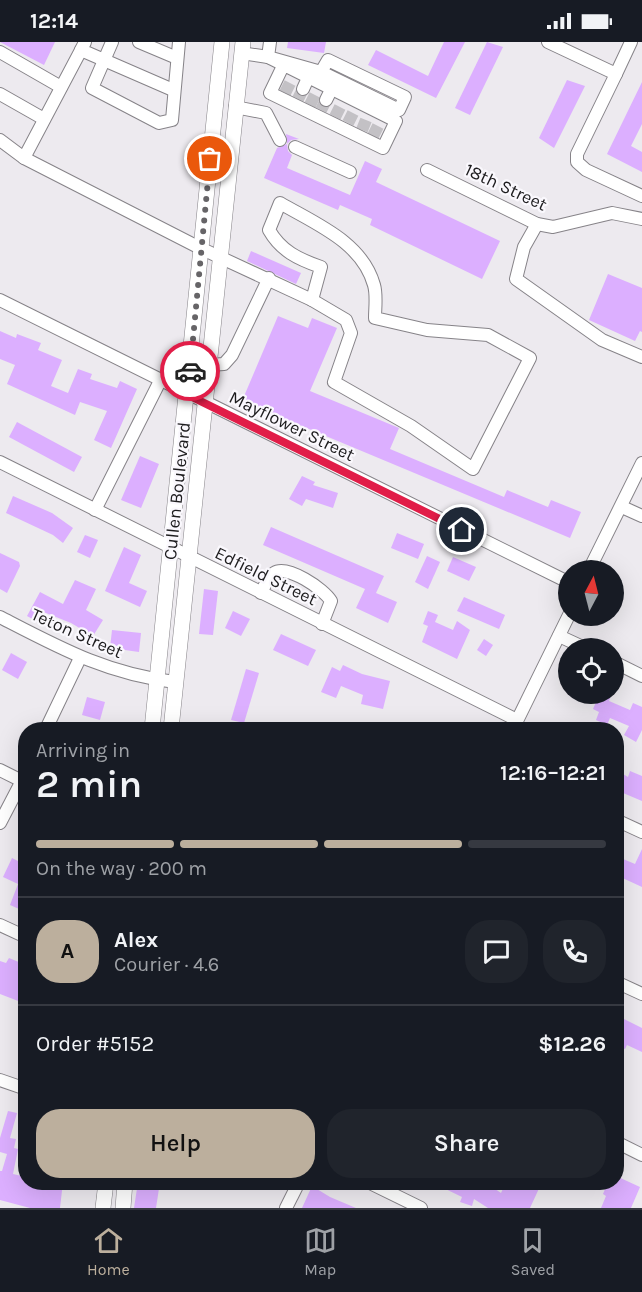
<!DOCTYPE html>
<meta charset="utf-8">
<style>
body{margin:0;font-family:Karla,sans-serif;background:#20242c;color:#f1f3f6;height:100vh;display:flex;flex-direction:column;font-size:22px;white-space:nowrap}
*{box-sizing:border-box;margin:0}
p{font-size:20px;color:#9ea1a6}
.icon{flex:none;width:33px;height:33px;fill:none;stroke:currentColor;stroke-width:2;stroke-linecap:round;stroke-linejoin:round}
.map{position:relative;flex:1;overflow:hidden}
.sheet{position:absolute;left:18px;top:680px;width:606px;height:468px;display:flex;flex-direction:column;background:#171b24;border-radius:24px;box-shadow:0 6px 24px #0002}
.sheet>*{flex:none}
.needle{width:39px;rotate:7deg}
.buttons{position:absolute;left:558px;top:518px;display:grid;gap:12px}
.buttons a{display:grid;place-items:center;width:66px;height:66px;border-radius:50%;background:#171b24;box-shadow:0 6px 24px #0002;font-size:30px}
.pin{position:absolute;display:grid;place-items:center;width:51px;height:51px;color:#fff;margin:-26px;border:3px solid #fff;border-radius:50%;box-shadow:0 2px 6px #0007}
.courier{position:absolute;display:grid;place-items:center;width:60px;height:60px;margin:-30px;border:4px solid #e11d48;border-radius:50%;background:#fff;color:#222;box-shadow:0 2px 8px #0007}
.summary em{font-style:normal;font-weight:600}
.summary div{display:flex;flex-direction:column-reverse}
.summary{display:flex;align-items:center;justify-content:space-between;height:102px;padding:0 18px}
h1{font-size:39px;font-weight:600;line-height:45px}
.bar{display:grid;grid-template-columns:repeat(4,1fr);gap:9px 6px;align-content:center;height:72px;padding:0 18px}
.bar i{height:8px;border-radius:4px;background:#363941}
.bar .active{background:#bcaf9d}
.bar p{grid-column:span 4}
.line{display:flex;align-items:center;gap:15px;padding:0 18px;border-top:2px solid #363941}
.line div{flex:1}
.round{display:grid;place-items:center;flex:none;width:63px;height:63px;border-radius:24px;background:#20242c}
.action{display:flex;gap:12px;margin-top:auto;padding:12px 18px}
.action a{flex:1;height:69px;border-radius:24px;background:#bcaf9d;color:#111;font-size:24px;font-weight:600;line-height:69px;text-align:center}
.action a+a{background:#20242c;color:#f1f3f6}
.status{display:flex;justify-content:space-between;align-items:center;height:42px;padding:0 30px;background:#171b24;direction:ltr}
.status svg{height:16px;fill:currentColor}
.tab-bar{display:flex;justify-content:space-around;align-items:center;height:84px;border-top:2px solid #363941;background:#171b24;font-size:16px;color:#9ea1a6}
.tab-bar a{display:grid;justify-items:center;gap:3px}
.tab-bar .active{color:#bcaf9d}
.map>svg:first-child{display:block}
</style>
<div class="status"><b>12:14</b><svg viewBox="0 0 49 12"><path d="M0 12V9h3v3zM5 12V6h3v6zM10 12V3h3v9zM15 12V0h3v12zM26 1h20v11H26zM47 4h2v5h-2z"/></svg></div>
<div class="map">
<svg width="642" height="1166" viewBox="0 0 642 1166">
<rect width="100%" height="100%" fill="#edeaef"/>
<g fill="#dcafff">
<polygon points="0,0 55,0 44,23"/>
<polygon points="288,0 326,0 324,11 287,6"/>
<polygon points="444,0 465,0 436,56 368,23 376,8 428,34"/>
<polygon points="487,0 503,5 470,73 455,66"/>
<polygon points="567,38 585,44 554,106 539,96"/>
<polygon points="642,40 642,82 631,104 642,110 642,130 607,112"/>
<polygon points="286,92 299,97 291,98 287,102 288,109 292,113 287,126 350,153 365,119 382,127 376,140 500,199 482,237 370,183 372,177 340,163 338,168 264,136 277,106 287,102"/>
<polygon points="251,209 301,231 296,242 247,219"/>
<polygon points="608,232 642,246 642,290 640,289 635,299 589,278"/>
<polygon points="278,274 308,286 312,276 337,286 310,349 399,386 390,407 504,455 507,448 548,465 551,458 581,470 570,496 242,359"/>
<polygon points="0,289 16,296 17,292 41,301 38,308 62,318 51,344 68,351 78,327 92,332 90,337 117,346 120,339 137,347 111,406 94,398 107,369 80,360 75,373 7,342 15,323 0,317"/>
<polygon points="17,380 82,415 74,430 9,395"/>
<polygon points="140,414 159,422 141,466 121,458"/>
<polygon points="302,434 315,440 313,443 338,451 333,466 306,457 302,464 289,457"/>
<polygon points="13,454 52,471 73,486 63,501 53,493 6,471"/>
<polygon points="271,485 384,534 376,551 397,560 388,581 356,566 365,547 263,503"/>
<polygon points="397,491 424,502 418,517 391,506"/>
<polygon points="85,493 98,498 90,516 77,510"/>
<polygon points="124,505 141,513 129,541 147,549 140,565 105,549"/>
<polygon points="0,511 19,520 20,524 7,551 0,547"/>
<polygon points="427,514 440,520 428,547 415,540"/>
<polygon points="453,515 476,525 469,539 447,529"/>
<polygon points="75,538 96,547 86,568 103,578 93,594 71,581 41,569 36,579 27,574 40,550 63,562"/>
<polygon points="204,547 218,549 213,593 199,592"/>
<polygon points="464,555 505,573 499,587 457,569"/>
<polygon points="233,569 250,577 241,594 225,586"/>
<polygon points="428,569 438,573 435,580 453,588 457,579 470,588 457,617 422,600 428,584 423,582"/>
<polygon points="112,588 141,591 139,610 110,606"/>
<polygon points="281,592 316,608 308,624 273,608"/>
<polygon points="484,597 493,603 486,614 477,608"/>
<polygon points="11,611 27,620 18,637 2,628"/>
<polygon points="343,623 362,632 390,639 383,667 361,662 363,653 341,644 336,656 321,650 332,625 340,629"/>
<polygon points="246,627 259,631 244,681 231,678"/>
<polygon points="600,651 612,651 609,659 630,668 633,661 642,665 642,688 636,700 624,693 629,684 610,676 607,683 596,678 599,670 593,667"/>
<polygon points="87,655 105,660 100,678 82,673"/>
<polygon points="616,728 628,735 630,729 642,734 642,759 616,748"/>
<polygon points="642,807 642,845 616,833 616,814 635,822"/>
<polygon points="12,816 22,821 18,830 23,832 26,826 26,870 10,863 18,842 3,835"/>
<polygon points="9,916 26,923 26,962 0,952 0,919 6,921"/>
<polygon points="616,973 642,986 642,1010 627,1003 625,1007 616,1004"/>
<polygon points="8,1069 17,1071 10,1096 16,1097 14,1106 18,1107 13,1132 26,1135 26,1140 63,1140 60,1166 30,1166 0,1158 0,1129 2,1129 7,1112 0,1110 0,1096"/>
<polygon points="616,1134 640,1145 631,1166 601,1166 606,1154 603,1152 608,1140 616,1140"/>
<polygon points="138,1140 160,1140 156,1166 134,1166"/>
<polygon points="431,1140 485,1140 501,1151 506,1140 542,1140 530,1166 488,1166 474,1157 472,1164 460,1160 462,1155"/>
<polygon points="312,1144 330,1155 356,1166 302,1166"/>
</g>
<g fill="none" stroke-linecap="round" stroke-linejoin="round">
<g stroke="#c3c1c5" stroke-width="12" stroke-dasharray="12 6" stroke-linecap="butt">
<polyline points="285,51 290,41"/>
<polyline points="298,57 303,47"/>
<polyline points="310,63 315,53"/>
<polyline points="321,68 326,58"/>
<polyline points="335,75 340,65"/>
<polyline points="348,81 353,71"/>
<polyline points="362,88 366,78"/>
<polyline points="373,94 378,84"/>
</g>
<g stroke="#868388" stroke-width="14">
<g id="minor">
<polyline points="85,0 81,8 173,48"/>
<polyline points="112,0 92,46 159,81 172,78 179,0"/>
<polyline points="139,0 177,16"/>
<polyline points="270,0 268,15 321,30"/>
<polyline points="548,0 616,32 631,0"/>
<polyline points="81,8 24,116 200,206 312,258"/>
<polyline points="0,10 61,45"/>
<polyline points="241,11 268,15 396,79 383,106 270,51 283,24"/>
<polygon points="328,18 405,55 399,68 321,30"/>
<polyline points="616,32 577,112 577,120 586,128 642,154"/>
<polyline points="303,47 308,36"/>
<polyline points="0,52 44,77"/>
<polyline points="326,58 331,48"/>
<polyline points="235,65 266,71 280,98"/>
<polyline points="0,98 24,116"/>
<polyline points="295,105 350,130"/>
<polyline points="427,128 537,182 553,185 612,171 642,177"/>
<path d="M280 161C316 182 362 200 374 243 377 253 375 266 375 276L427 288 488 293 530 316 473 427 411 384 334 340 351 291 346 278 312 258 321 225C298 217 281 209 269 188Z"/>
<polyline points="537,182 524,205 516,237 602,298 642,315"/>
<polyline points="0,258 568,540"/>
<polyline points="209,323 224,322 232,313 269,236"/>
<polyline points="0,420 517,678"/>
<polyline points="622,465 642,474"/>
<polyline points="95,468 160,339"/>
<polyline points="589,528 642,421"/>
<path d="M261 551C264 545 268 535 274 531 287 522 324 547 331 559L322 582"/>
<path d="M0 575C60 606 107 632 175 640"/>
<polyline points="559,594 585,606"/>
<polyline points="614,620 642,634"/>
<polyline points="46,687 80,616"/>
<polyline points="513,687 569,573"/>
<polyline points="0,728 26,741"/>
<polyline points="616,778 642,790"/>
<polyline points="0,781 26,731"/>
<polyline points="0,883 26,895"/>
<polyline points="616,940 642,952"/>
<polyline points="0,1038 26,1047"/>
<polyline points="616,1100 642,1113"/>
<polyline points="368,1140 421,1166"/>
<polyline points="286,1166 299,1140"/>
</g>
</g>
<g stroke="#868388" stroke-width="16">
<g id="major">
<polyline points="152,687 222,0"/>
<polyline points="171,687 243,0"/>
<polyline points="103,1166 106,1140"/>
<polyline points="123,1166 125,1140"/>
</g>
</g>
<use href="#minor" stroke="#fff" stroke-width="12"/>
<use href="#major" stroke="#fff" stroke-width="15"/>
</g>
<g fill="none" stroke-linecap="round" stroke-linejoin="round">
<polyline stroke="#666467" stroke-width="6" stroke-dasharray="0 10.8" points="190,329 210,117"/>
<polyline stroke="#e11d48" stroke-width="8" points="190,329 188,353 462,488"/>
</g>
<g text-anchor="middle" stroke-width="4.5" stroke-linejoin="round" paint-order="stroke">
<g font-size="18" fill="#1d1c1e" stroke="#faf8fd">
<text transform="translate(506 145) rotate(25)" y="6">18th Street</text>
<text transform="translate(292 384) rotate(26)" y="6">Mayflower Street</text>
<text transform="translate(177 449) rotate(-84)" y="6">Cullen Boulevard</text>
<text transform="translate(266 534) rotate(26)" y="6">Edfield Street</text>
<text transform="translate(77 591) rotate(24)" y="6">Teton Street</text>
</g>
</g>
</svg>
<div class="buttons">
<a><svg class="needle" viewBox="-14 -14 28 28"><path d="M0-13l5 13h-10z" fill="#e53935"/><path d="M0 13l5-13h-10z" fill="#9ea1a6"/></svg></a>
<a><svg class="icon" aria-label="locate" viewBox="0 0 24 24"><circle cx="12" cy="12" r="6"/><path d="M12 2v4M12 18v4M2 12h4M18 12h4"/></svg></a>
</div>
<div class="pin" style="left:210px;top:117px;background:#ea580c"><svg class="icon" aria-label="bag" viewBox="0 0 24 24"><path d="M5 8h14l-1 12H6zM9 8a3 3 0 0 1 6 0"/></svg></div>
<div class="pin" style="left:462px;top:488px;background:#1f2937"><svg class="icon" aria-label="home" viewBox="0 0 24 24"><path d="M3 11l9-7 9 7M6 9v11h12V9"/></svg></div>
<div class="courier" style="left:190px;top:329px"><svg class="icon" aria-label="car" viewBox="0 0 24 24"><path d="M5 17H2v-5l4-1 3-4h7l3 4 3 1v5h-3M9 17h6M6 11h13"/><circle cx="7" cy="17" r="2"/><circle cx="17" cy="17" r="2"/></svg></div>
<section class="sheet">
<div class="summary"><div><h1>2 min</h1><p>Arriving in</p></div><em>12:16–12:21</em></div>
<div class="bar"><i class="active"></i><i class="active"></i><i class="active"></i><i></i><p>On the way · 200 m</p></div>
<div class="line" style="height:108px"><b class="round" style="background:#bcaf9d;color:#111">A</b><div><b>Alex</b><p>Courier · 4.6</p></div><a class="round"><svg class="icon" aria-label="chat" viewBox="0 0 24 24"><path d="M4 5h16v11H9l-5 4z"/></svg></a><a class="round"><svg class="icon" aria-label="phone" viewBox="0 0 24 24"><path d="M5 4h4l2 5-3 2q2 4 5 5l2-3 5 2v4C11 20 4 13 5 4z"/></svg></a></div>
<div class="line" style="height:78px"><div>Order #5152</div><b>$12.26</b></div>
<div class="action"><a>Help</a><a>Share</a></div>
</section>
</div>
<nav class="tab-bar">
<a class="active"><svg class="icon" aria-label="home" viewBox="0 0 24 24"><path d="M3 11l9-7 9 7M6 9v11h12V9"/></svg>Home</a>
<a><svg class="icon" aria-label="map" viewBox="0 0 24 24"><path d="M3 6l6-2 6 2 6-2v14l-6 2-6-2-6 2zM9 4v14M15 6v14"/></svg>Map</a>
<a><svg class="icon" aria-label="saved" viewBox="0 0 24 24"><path d="M7 4h10v16l-5-4-5 4z"/></svg>Saved</a>
</nav>
